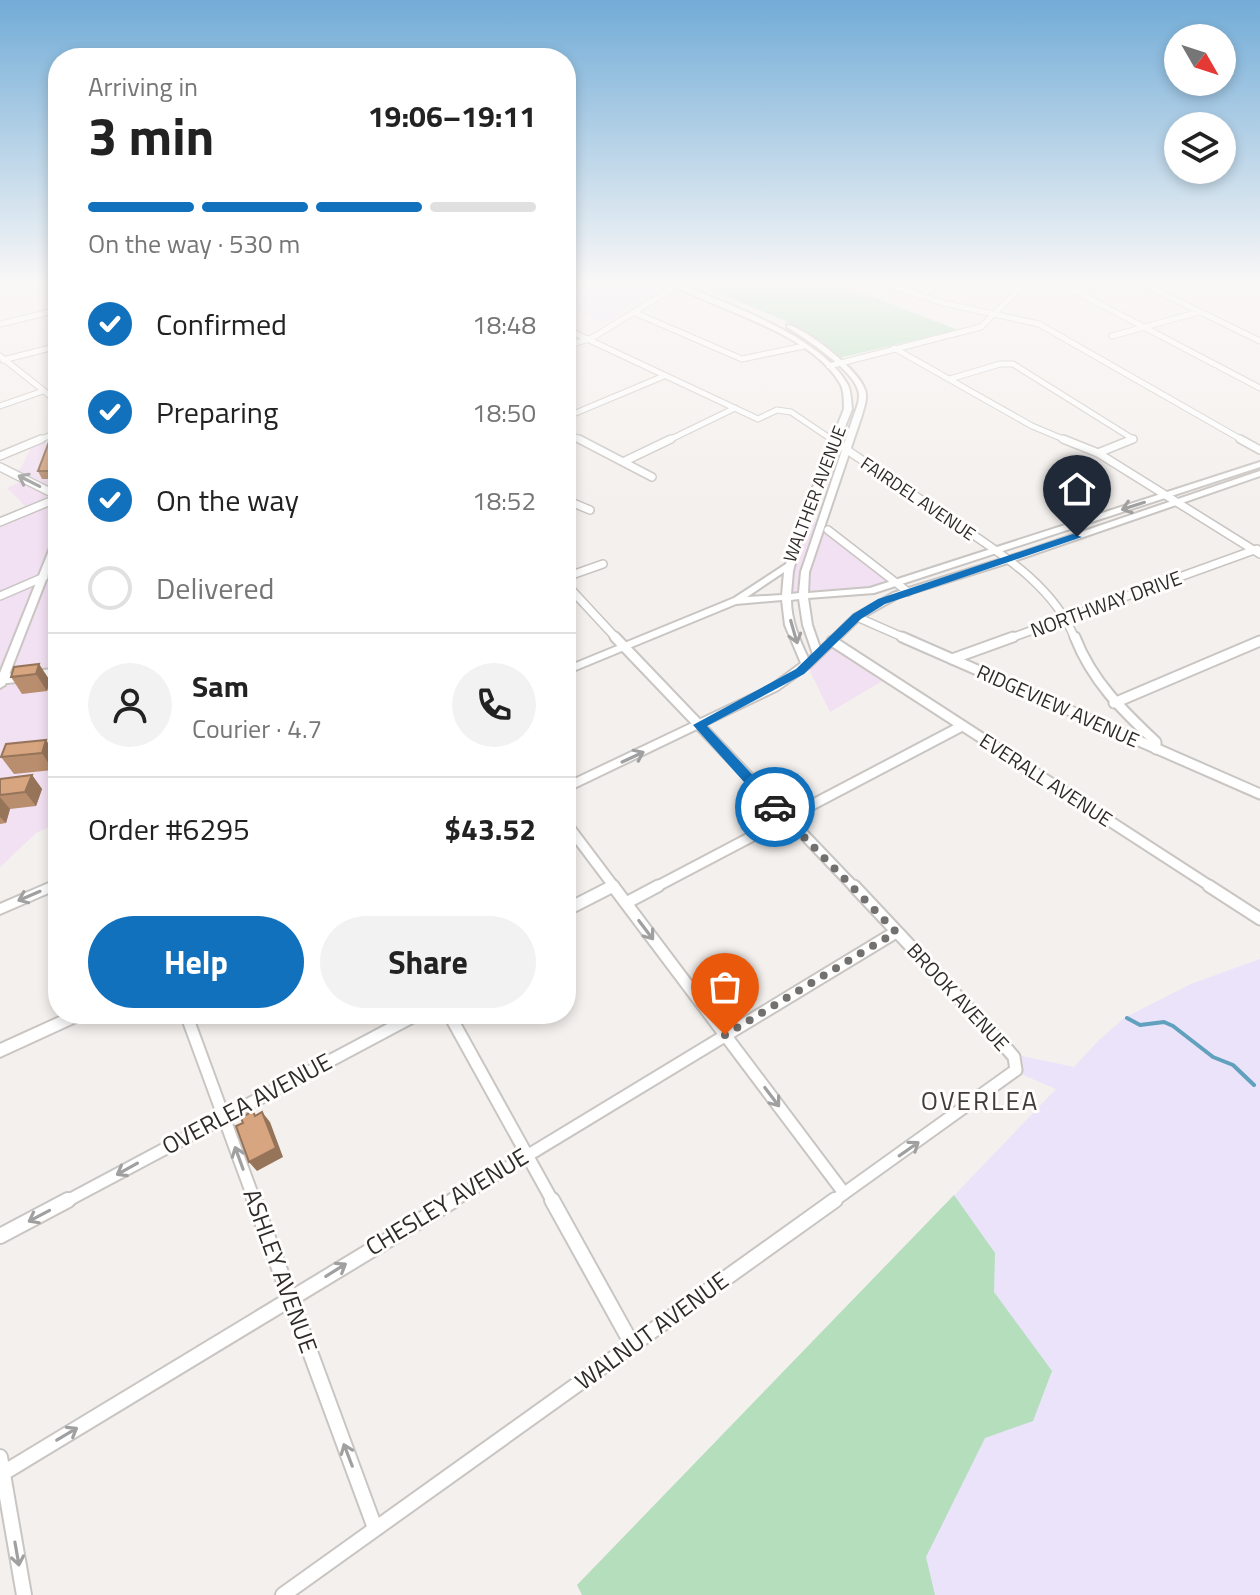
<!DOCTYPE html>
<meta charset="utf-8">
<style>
body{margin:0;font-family:"Titillium Web",sans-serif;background:#f2f2f2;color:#222;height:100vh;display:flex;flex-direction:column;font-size:30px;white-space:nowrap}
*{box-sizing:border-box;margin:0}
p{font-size:26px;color:#767676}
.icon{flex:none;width:44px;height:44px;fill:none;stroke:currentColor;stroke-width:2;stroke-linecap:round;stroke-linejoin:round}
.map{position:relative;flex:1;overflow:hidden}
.panel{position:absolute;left:48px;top:48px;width:528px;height:976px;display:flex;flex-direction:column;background:#fff;border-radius:32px;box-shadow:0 4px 12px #0003}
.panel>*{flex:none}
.needle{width:52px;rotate:129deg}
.tools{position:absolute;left:1164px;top:24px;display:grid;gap:16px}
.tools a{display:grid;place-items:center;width:72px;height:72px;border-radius:50%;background:#fff;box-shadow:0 4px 12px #0003;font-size:40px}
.pin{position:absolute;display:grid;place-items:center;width:68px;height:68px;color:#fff;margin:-82px -34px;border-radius:50% 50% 50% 0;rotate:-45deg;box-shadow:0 0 8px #0007}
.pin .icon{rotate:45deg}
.courier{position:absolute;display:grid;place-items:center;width:80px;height:80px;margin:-40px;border:6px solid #1171bd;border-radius:50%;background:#fff;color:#222;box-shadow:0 2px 10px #0007}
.overview em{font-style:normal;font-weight:700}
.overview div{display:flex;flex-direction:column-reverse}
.overview{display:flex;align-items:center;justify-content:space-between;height:136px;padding:0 40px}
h1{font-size:52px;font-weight:700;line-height:60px}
.bar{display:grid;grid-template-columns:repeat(4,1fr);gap:12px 8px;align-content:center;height:96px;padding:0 40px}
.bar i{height:10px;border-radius:6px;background:#e0e0e0}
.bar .current{background:#1171bd}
.bar p{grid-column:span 4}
.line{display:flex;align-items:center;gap:20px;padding:0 40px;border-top:2px solid #e0e0e0}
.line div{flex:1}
.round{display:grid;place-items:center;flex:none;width:84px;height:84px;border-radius:42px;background:#f2f2f2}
ol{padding:0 40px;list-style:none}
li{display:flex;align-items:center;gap:24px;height:88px}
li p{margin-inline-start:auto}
li .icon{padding:8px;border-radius:50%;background:#1171bd;color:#fff;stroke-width:4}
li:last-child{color:#767676}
li i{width:44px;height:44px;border:4px solid #e0e0e0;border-radius:50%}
.action{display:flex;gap:16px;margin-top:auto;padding:16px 40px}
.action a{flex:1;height:92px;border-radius:48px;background:#1171bd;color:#fff;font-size:32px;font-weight:700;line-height:92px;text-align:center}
.action a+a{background:#f2f2f2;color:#222}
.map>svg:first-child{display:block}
</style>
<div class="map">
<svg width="1260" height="1595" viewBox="0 0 1260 1595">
<rect width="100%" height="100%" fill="#f4f0ed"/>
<g fill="#f2e1f2">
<polygon points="58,430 58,818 55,824 36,833 0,867 0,518 26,507 7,488 22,481 9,473 21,468 35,439"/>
<polygon points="810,519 829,532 896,583 866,591 792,597 796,561"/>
<polygon points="832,641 889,677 830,712 806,663"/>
</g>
<g fill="#eae3f9">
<polygon points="566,282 659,282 666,285 604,323 566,306"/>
<polygon points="1260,959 1260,1595 582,1595 746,1413 1056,1089 1023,1075 1022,1056 1074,1067 1098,1041 1124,1018 1191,984"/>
</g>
<g fill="#b4debc">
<polygon points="691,282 835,282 958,330 839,358 786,321"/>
<polygon points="954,1195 995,1253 994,1292 1052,1371 1033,1421 985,1438 926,1557 935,1595 582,1595 577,1585"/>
</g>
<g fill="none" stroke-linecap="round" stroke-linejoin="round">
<polyline stroke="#61a1be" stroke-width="4" points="1127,1018 1140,1025 1164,1022 1173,1026 1213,1057 1233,1065 1254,1085"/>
<g stroke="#c9c5c2" stroke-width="7">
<g id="minor-far4">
<polyline points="879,282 939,302 1039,324 1244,441"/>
<polyline points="1058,282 1260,388"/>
<polyline points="1139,282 1260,341"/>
<polyline points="1247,282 1260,288"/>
<polyline points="0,286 18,282"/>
<polyline points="921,297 938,282"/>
<polyline points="633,312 742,359 804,346"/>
<polyline points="0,324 58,310"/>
<polyline points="566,329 758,419 777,410 791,412 834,441"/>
<polyline points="1112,336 1199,312"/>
<polyline points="566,346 592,338 683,282"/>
<polyline points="894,348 1032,426 1068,441"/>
<polyline points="0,356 58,402"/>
<polyline points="3,360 58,346"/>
<polyline points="829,366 981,327 1026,282"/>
<polyline points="950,379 1000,364 1013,364 1133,439 1128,441"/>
<polyline points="0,406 43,391"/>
<polyline points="566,417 664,376"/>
<polyline points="566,432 583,441"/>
<polyline points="37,441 58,432"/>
<polyline points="667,441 735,408"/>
</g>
</g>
<g stroke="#c9c5c2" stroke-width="10">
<g id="minor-far3">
<polyline points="579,439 652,477"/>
<path d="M831 439C866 463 902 487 938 511 988 546 1052 580 1075 639"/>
<polyline points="1063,439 1098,453 1260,554"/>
<polyline points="1240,439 1260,450"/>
<polyline points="1098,453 1133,439"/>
<polyline points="0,456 41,439"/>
<polyline points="625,461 671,439"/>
<polyline points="0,467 58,496"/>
<polyline points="566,500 590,510"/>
<polyline points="0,522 58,498"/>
<polyline points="828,530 908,592"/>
<polyline points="566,577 603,564"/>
<polyline points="566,584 617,639"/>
<polyline points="0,596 44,577"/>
<polyline points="857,617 907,639"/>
<polyline points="1008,639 1257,549"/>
</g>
</g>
<g stroke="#c9c5c2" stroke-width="13">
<g id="minor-far2">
<polyline points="615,637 855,888"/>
<polyline points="902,637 1260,794"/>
<path d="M1075 637C1092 681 1122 710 1156 742V749"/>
<polyline points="832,641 1213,888"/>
<polyline points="952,659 1013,637"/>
<polyline points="2,679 58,673"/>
<polyline points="1114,703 1260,641"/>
<polyline points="566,823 615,888"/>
<polyline points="609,888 613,886"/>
<polyline points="654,888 962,726"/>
</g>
</g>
<g stroke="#c9c5c2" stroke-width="15">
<g id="minor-far1">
<polyline points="613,886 844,1193"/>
<polyline points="1209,886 1260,919"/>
<polyline points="626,903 658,886"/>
<polyline points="566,910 613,886"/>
<polyline points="186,1014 255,1202"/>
<polyline points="449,1014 553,1202"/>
<polyline points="65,1202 418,1014"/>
<polyline points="451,1202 896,932"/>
<polyline points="832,1202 1016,1070 1014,1057 1008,1050 854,886"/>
</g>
</g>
<g stroke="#c9c5c2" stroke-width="18">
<g id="minor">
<polyline points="254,1200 375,1528"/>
<polyline points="552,1200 633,1346"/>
<polyline points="0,1236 68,1200"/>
<polyline points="0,1457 24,1595"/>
<polyline points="0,1475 454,1200"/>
<polyline points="283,1595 835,1200"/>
</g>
</g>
<g stroke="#c9c5c2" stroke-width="4">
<g id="major">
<path d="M666 282H675C726 304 820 335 848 385 851 392 851 401 852 409L803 533 793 571 791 594 799 593 801 572 854 415C857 407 861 398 858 390 853 370 805 338 787 327V325C806 328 859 370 865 390 868 398 864 407 862 415L809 572 808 593 870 588 1260 462V467L874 593 808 598 812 625 820 648 854 615 893 593 1005 558 1260 471V476L1011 562 899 597 860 619 810 667 778 690 566 792V783L770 686 801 663 785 625 782 600 736 604 566 674V667L734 598 786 564 795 533 844 409C844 401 844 392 841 385 812 332 716 310 666 282ZM784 572 782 595 747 597ZM799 599 803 625 813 654 808 658C799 639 791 620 791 600Z"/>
<polygon points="58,535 58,549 5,685 0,688 0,673 54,538"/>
<polygon points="58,879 58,889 0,914 0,904"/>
<polygon points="66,1014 87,1014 85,1018 0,1057 0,1044"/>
</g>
</g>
<use href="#minor-far4" stroke="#fff" stroke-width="5"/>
<use href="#minor-far3" stroke="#fff" stroke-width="7"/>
<use href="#minor-far2" stroke="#fff" stroke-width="9"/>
<use href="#minor-far1" stroke="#fff" stroke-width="11"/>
<use href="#minor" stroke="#fff" stroke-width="14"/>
<use href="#major" fill="#fff" fill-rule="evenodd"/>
</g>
<g fill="#b98e6e">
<polygon points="58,433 58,479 42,479 38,471"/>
<polygon points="39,664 50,681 47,691 22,694 11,677"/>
<polygon points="6,744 57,757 53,770 14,774 1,757"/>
<polygon points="32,775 42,789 36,806 10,809 6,823 0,824 0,779"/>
</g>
<g fill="#96745a">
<polygon points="39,664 50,681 47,691 36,674"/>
<polygon points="46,740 57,757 53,770 42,753"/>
<polygon points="32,775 42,789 36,806 25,792"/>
<polygon points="0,797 10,809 6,823 0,817"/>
<polygon points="262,1112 270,1122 283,1157 257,1171 249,1162"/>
</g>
<g fill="#d7a580" stroke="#96745a" stroke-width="2">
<polygon points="58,433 58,471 38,471 52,434"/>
<polygon points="39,664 36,674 11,677 14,667"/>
<polygon points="46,740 42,753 1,757 6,744"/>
<polygon points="32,775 25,792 0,795 0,779"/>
<polygon points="253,1111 255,1116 262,1112 276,1148 249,1162 236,1126 243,1123 241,1118"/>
</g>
<defs><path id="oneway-shaft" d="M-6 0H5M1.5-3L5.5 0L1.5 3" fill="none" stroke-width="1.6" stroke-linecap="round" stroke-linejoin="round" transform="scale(2)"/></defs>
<g stroke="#a1a0a0">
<use href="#oneway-shaft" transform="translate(29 481) rotate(-153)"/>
<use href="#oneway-shaft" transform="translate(1133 506) rotate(162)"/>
<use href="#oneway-shaft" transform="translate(794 632) rotate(74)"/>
<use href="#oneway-shaft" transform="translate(633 757) rotate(-25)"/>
<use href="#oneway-shaft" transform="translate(29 896) rotate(157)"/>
<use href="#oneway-shaft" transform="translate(646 930) rotate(53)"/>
<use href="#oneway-shaft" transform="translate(772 1097) rotate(53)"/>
<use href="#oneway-shaft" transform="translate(909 1149) rotate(-35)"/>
<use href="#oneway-shaft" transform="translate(239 1158) rotate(-110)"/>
<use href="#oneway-shaft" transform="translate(127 1169) rotate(151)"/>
<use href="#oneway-shaft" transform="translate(39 1216) rotate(152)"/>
<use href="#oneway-shaft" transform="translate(336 1270) rotate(-32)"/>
<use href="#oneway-shaft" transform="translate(67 1434) rotate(-31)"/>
<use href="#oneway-shaft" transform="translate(348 1455) rotate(-111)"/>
<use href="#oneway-shaft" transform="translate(17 1554) rotate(80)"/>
</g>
<linearGradient id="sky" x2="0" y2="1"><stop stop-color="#72acd7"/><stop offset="0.56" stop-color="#faf8f7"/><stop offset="1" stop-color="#faf8f7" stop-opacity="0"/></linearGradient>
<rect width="1260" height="506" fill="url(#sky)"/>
<polygon fill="#1171bd" points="1073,534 1082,537 885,604 861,619 804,674 707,726 779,803 779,811 770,811 693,725 796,669 853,614 878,599"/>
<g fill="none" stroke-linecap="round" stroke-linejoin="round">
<polyline stroke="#73716f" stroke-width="8" stroke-dasharray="0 14.4" points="725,1035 896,932 775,807"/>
</g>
<g text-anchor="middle" stroke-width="6" stroke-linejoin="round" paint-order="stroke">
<g font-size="18" fill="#2e2c2b" stroke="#fffefd">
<text transform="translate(815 494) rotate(-69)" y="6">WALTHER AVENUE</text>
<text transform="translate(918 499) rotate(34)" y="6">FAIRDEL AVENUE</text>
</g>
<g font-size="20" fill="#2e2c2b" stroke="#fffefd">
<text transform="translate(1106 604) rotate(-20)" y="7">NORTHWAY DRIVE</text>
<text transform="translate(1058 706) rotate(24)" y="7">RIDGEVIEW AVENUE</text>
<text transform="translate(1046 780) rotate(33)" y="7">EVERALL AVENUE</text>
<text transform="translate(958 997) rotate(47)" y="7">BROOK AVENUE</text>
</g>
<g font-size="24" fill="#2e2c2b" stroke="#fffefd">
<text transform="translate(247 1104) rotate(-28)" y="8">OVERLEA AVENUE</text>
<text transform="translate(447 1202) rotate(-31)" y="8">CHESLEY AVENUE</text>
<text transform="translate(280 1271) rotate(70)" y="8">ASHLEY AVENUE</text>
<text transform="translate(652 1331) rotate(-36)" y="8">WALNUT AVENUE</text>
</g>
<g font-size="26" letter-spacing="2" fill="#403d3a" stroke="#fffefd">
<text x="980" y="1110">OVERLEA</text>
</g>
</g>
</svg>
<div class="tools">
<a><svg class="needle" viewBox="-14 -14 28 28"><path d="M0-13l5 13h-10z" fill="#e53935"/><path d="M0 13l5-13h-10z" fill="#767676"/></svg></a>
<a><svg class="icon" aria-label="layers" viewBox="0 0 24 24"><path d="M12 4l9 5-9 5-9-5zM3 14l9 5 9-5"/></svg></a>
</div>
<div class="pin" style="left:725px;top:1035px;background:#ea580c"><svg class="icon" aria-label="bag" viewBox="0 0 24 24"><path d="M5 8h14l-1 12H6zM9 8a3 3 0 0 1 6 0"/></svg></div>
<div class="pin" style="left:1077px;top:537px;background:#1f2937"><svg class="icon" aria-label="home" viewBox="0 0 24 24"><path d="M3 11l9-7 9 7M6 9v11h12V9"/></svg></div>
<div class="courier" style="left:775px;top:807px"><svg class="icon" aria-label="car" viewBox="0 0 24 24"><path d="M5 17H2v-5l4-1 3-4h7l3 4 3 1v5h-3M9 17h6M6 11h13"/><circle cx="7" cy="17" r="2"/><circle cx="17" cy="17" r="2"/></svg></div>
<section class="panel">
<div class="overview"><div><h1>3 min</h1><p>Arriving in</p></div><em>19:06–19:11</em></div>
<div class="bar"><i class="current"></i><i class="current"></i><i class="current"></i><i></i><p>On the way · 530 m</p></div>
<ol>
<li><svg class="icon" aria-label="check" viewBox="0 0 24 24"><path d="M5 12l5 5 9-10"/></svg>Confirmed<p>18:48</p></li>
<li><svg class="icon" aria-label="check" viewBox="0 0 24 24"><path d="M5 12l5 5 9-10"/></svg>Preparing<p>18:50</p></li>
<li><svg class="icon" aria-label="check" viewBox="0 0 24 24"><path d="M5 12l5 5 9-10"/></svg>On the way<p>18:52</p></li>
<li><i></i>Delivered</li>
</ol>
<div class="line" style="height:144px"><a class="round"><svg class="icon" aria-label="person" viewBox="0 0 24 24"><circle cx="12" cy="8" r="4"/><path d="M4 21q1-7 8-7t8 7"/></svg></a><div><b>Sam</b><p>Courier · 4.7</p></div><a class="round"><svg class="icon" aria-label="phone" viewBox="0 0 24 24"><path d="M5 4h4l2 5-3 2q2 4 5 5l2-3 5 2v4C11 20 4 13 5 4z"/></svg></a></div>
<div class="line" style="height:104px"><div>Order #6295</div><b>$43.52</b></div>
<div class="action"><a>Help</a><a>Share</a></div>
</section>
</div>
